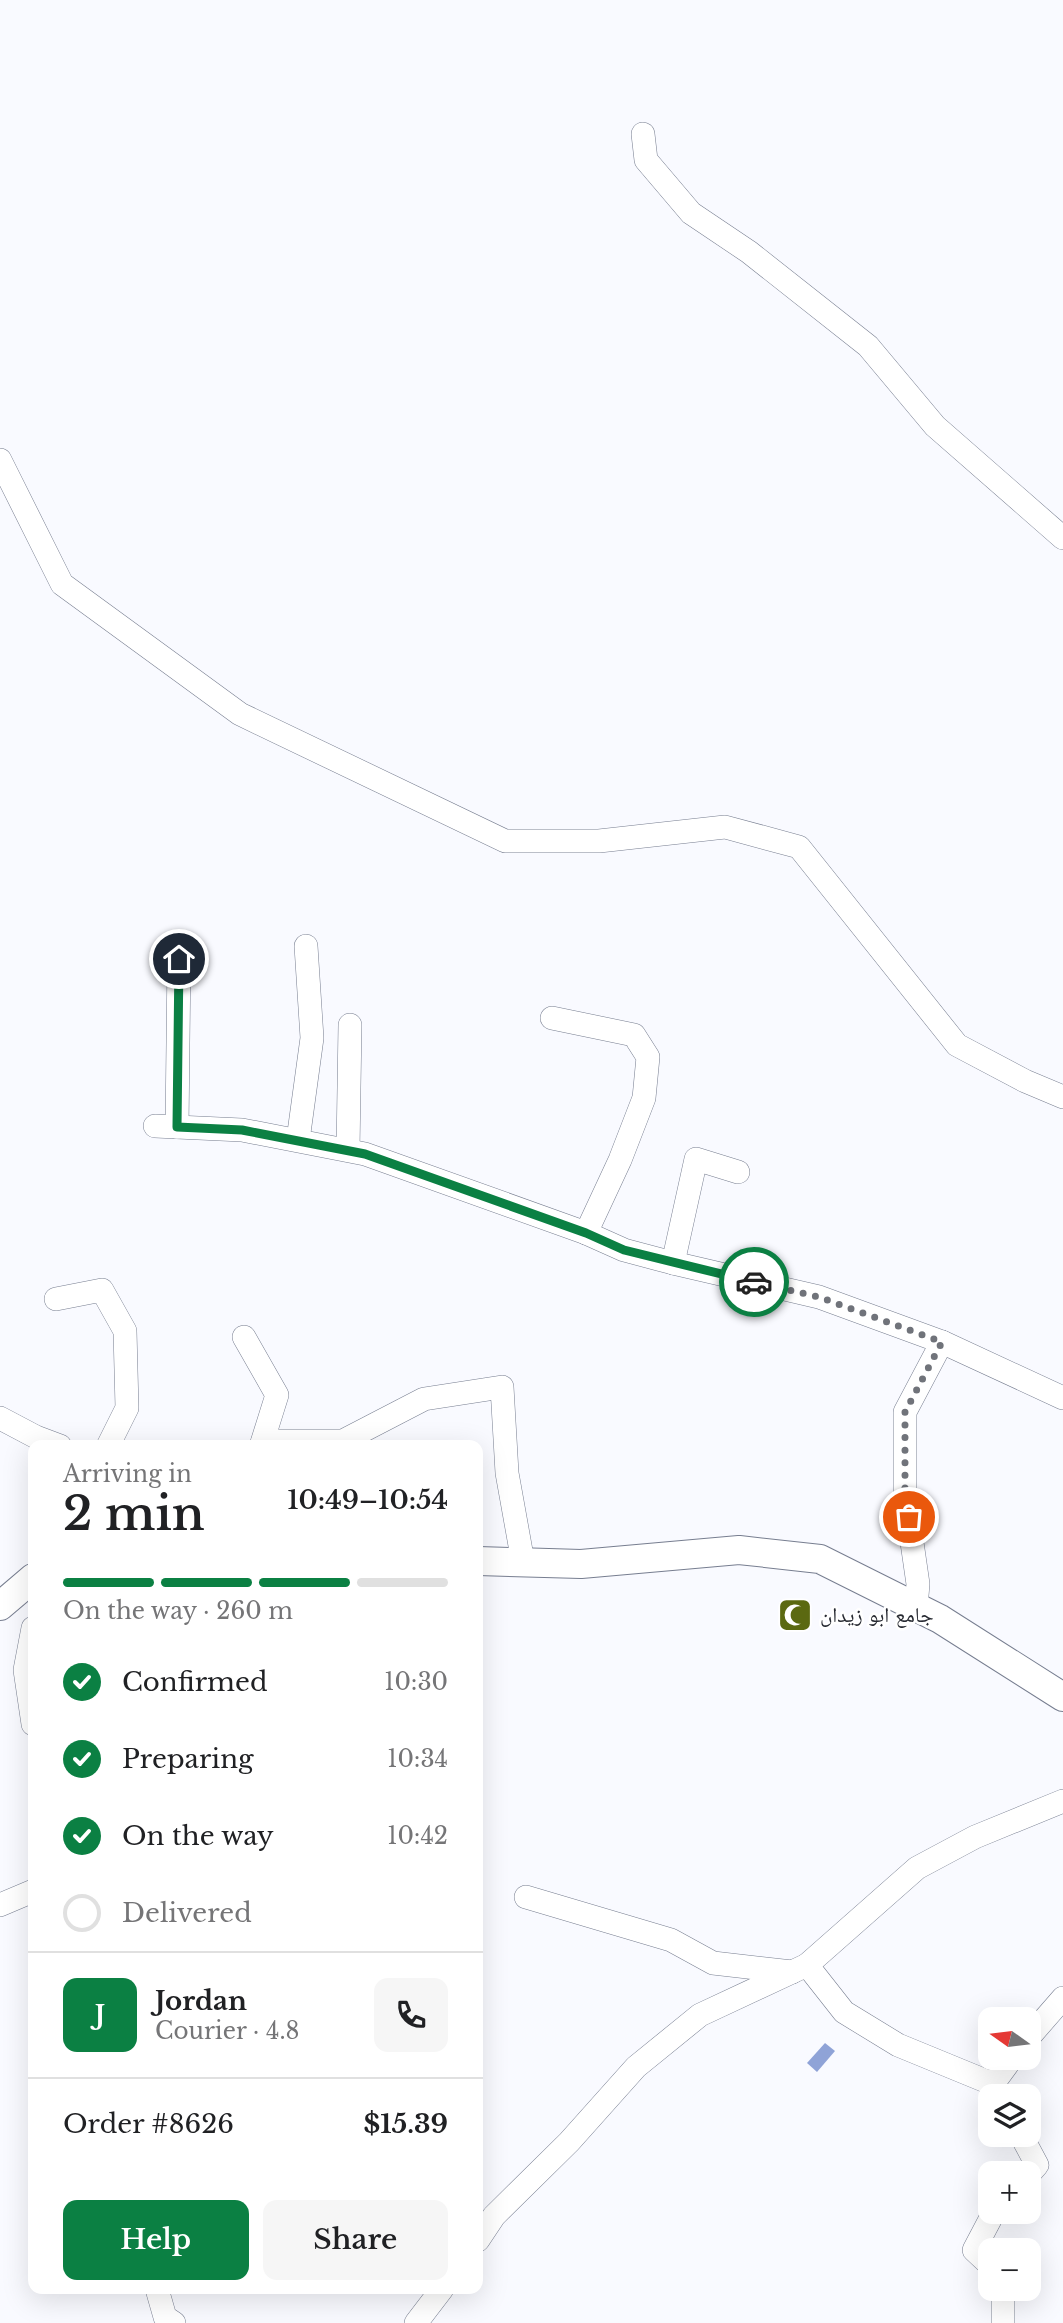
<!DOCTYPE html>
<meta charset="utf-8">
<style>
body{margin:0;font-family:"Libre Baskerville","Noto Naskh Arabic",serif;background:#f6f6f6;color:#202124;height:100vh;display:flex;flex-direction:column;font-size:26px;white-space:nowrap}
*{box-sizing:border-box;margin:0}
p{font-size:23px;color:#757577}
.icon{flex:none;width:38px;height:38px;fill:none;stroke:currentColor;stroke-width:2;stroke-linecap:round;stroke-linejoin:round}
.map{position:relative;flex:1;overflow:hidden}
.side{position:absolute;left:28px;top:1440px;width:455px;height:854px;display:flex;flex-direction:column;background:#fff;border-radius:14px;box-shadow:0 7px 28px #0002}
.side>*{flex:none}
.needle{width:46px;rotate:284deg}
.tools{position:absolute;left:978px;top:2007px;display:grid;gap:14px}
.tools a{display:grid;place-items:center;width:63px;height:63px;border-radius:14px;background:#fff;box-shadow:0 7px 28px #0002;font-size:35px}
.pin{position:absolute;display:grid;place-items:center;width:60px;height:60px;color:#fff;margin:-30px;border:4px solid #fff;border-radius:50%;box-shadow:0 2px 7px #0007}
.courier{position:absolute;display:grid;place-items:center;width:70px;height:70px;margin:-35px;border:5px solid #0b8043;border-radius:50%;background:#fff;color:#222;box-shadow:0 2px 9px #0007}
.headline em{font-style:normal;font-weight:600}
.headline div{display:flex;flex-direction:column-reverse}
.headline{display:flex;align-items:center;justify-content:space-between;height:119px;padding:0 35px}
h1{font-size:46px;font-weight:600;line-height:52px}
.bar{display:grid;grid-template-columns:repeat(4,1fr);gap:10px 7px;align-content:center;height:84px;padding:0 35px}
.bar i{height:9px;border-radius:5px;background:#e0e0e0}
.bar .on{background:#0b8043}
.bar p{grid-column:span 4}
.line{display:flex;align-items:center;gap:18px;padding:0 35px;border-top:2px solid #e0e0e0}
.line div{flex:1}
.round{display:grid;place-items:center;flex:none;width:74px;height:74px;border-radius:14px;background:#f6f6f6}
ol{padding:0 35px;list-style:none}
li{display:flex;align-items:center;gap:21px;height:77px}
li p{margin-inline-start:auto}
li .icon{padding:7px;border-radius:50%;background:#0b8043;color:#fff;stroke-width:4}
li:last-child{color:#757577}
li i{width:38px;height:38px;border:4px solid #e0e0e0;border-radius:50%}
.cta{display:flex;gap:14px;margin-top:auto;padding:14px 35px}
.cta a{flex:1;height:80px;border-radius:14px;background:#0b8043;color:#fff;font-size:28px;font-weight:600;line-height:80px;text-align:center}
.cta a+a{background:#f6f6f6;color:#202124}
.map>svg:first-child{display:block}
</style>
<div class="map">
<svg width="1063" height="2323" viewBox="0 0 1063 2323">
<rect width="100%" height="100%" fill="#f9faff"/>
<polygon fill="#8fa3d7" points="825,2043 835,2051 817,2072 807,2063"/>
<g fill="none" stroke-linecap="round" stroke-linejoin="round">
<g stroke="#777e90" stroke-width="24">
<g id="minor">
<polyline points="643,134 646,160 691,213 749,252 868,346 935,426 1063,538"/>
<polyline points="0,460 62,584 240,714 505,841 599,841 725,827 799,847 957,1045 1025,1081 1063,1097"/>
<polyline points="552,1018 634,1035 648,1057 644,1098 620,1160 586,1233"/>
<polyline points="155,1126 242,1130 365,1154 586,1233 624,1250 673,1263 819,1297 942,1342 1063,1398"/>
<polyline points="177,1127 179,959"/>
<polyline points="298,1140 312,1038 306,946"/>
<polyline points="348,1150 350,1025"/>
<polyline points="673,1263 696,1159 738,1172"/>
<polyline points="56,1299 102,1290 125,1331 127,1408 108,1446"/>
<polyline points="244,1337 277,1395 261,1446"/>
<polyline points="0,1418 36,1437 60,1446"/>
<polyline points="263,1441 343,1441 424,1399 502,1387 507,1473 523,1562"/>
<polyline points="916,1607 918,1584 905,1494 905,1412 942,1342"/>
<polyline points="33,1628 25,1670 33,1724"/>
<polyline points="526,1897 671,1940 713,1963 792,1972"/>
<polyline points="0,1905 33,1891"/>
<polyline points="1029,2037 1063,1998"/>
<polyline points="1012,2058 993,2084 898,2045 844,2012 807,1965 917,1868 975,1837 1063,1801"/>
<polyline points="1021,2135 1037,2165 1029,2174"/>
<polyline points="478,2240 494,2216 569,2142 636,2067 700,2015 807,1965"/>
<polyline points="990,2265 974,2250 994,2212"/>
<polyline points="157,2289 165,2317 174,2323"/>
<polyline points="1003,2289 1003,2323"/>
<polyline points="416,2323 442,2289"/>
</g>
</g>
<g stroke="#777e90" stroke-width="30">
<g id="tertiary">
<polyline points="478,1561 581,1564 739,1550 820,1559 940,1619 1063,1697"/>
<polyline points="0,1606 33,1578"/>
</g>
</g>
<use href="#minor" stroke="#fff" stroke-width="23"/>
<use href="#tertiary" stroke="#fff" stroke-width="28"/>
</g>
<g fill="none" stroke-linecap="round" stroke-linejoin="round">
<polyline stroke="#70737a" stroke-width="7" stroke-dasharray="0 12.6" points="754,1282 819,1297 942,1342 905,1412 905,1494 909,1517"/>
<polyline stroke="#0b8043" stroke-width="9" points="179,959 177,1127 242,1130 365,1154 586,1233 624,1250 754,1282"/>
</g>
<defs>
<g id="mosque-square" transform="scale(1.75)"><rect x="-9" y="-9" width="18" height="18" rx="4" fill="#5b6911" stroke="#fff"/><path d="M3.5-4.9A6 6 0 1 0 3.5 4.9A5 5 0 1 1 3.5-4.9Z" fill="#fff"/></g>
</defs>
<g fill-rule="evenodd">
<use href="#mosque-square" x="795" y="1615"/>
</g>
<g text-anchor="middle" stroke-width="5" stroke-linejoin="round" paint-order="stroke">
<g font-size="21" fill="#272a32" stroke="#fff" text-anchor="start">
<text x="820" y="1622">جامع ابو زيدان</text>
</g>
</g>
</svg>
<div class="tools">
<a><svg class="needle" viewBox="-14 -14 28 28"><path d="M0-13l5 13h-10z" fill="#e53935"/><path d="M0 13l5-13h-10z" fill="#757577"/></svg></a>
<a><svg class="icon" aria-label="layers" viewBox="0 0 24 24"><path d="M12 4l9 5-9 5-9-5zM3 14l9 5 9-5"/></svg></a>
<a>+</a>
<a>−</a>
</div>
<div class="pin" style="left:909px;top:1517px;background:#ea580c"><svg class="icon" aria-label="bag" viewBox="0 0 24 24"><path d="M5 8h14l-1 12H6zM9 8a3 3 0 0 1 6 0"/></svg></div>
<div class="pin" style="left:179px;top:959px;background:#1f2937"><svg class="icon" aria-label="home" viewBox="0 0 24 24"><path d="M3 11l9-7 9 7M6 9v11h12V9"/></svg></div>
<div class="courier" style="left:754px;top:1282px"><svg class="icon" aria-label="car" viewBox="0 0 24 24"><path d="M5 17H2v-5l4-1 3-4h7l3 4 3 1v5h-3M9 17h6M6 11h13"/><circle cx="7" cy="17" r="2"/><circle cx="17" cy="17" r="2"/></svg></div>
<section class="side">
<div class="headline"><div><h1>2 min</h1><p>Arriving in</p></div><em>10:49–10:54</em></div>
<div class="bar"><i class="on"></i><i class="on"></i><i class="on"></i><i></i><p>On the way · 260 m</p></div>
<ol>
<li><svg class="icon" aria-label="check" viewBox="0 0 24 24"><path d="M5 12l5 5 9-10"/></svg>Confirmed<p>10:30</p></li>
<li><svg class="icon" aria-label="check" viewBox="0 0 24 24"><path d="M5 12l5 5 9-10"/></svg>Preparing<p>10:34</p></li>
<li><svg class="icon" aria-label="check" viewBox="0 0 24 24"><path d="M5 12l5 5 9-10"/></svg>On the way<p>10:42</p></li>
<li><i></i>Delivered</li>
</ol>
<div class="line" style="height:126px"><b class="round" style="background:#0b8043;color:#fff">J</b><div><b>Jordan</b><p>Courier · 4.8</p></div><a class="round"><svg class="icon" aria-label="phone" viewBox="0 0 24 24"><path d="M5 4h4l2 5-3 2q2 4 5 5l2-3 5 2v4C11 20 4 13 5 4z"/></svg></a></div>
<div class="line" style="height:91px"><div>Order #8626</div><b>$15.39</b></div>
<div class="cta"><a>Help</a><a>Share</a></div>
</section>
</div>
